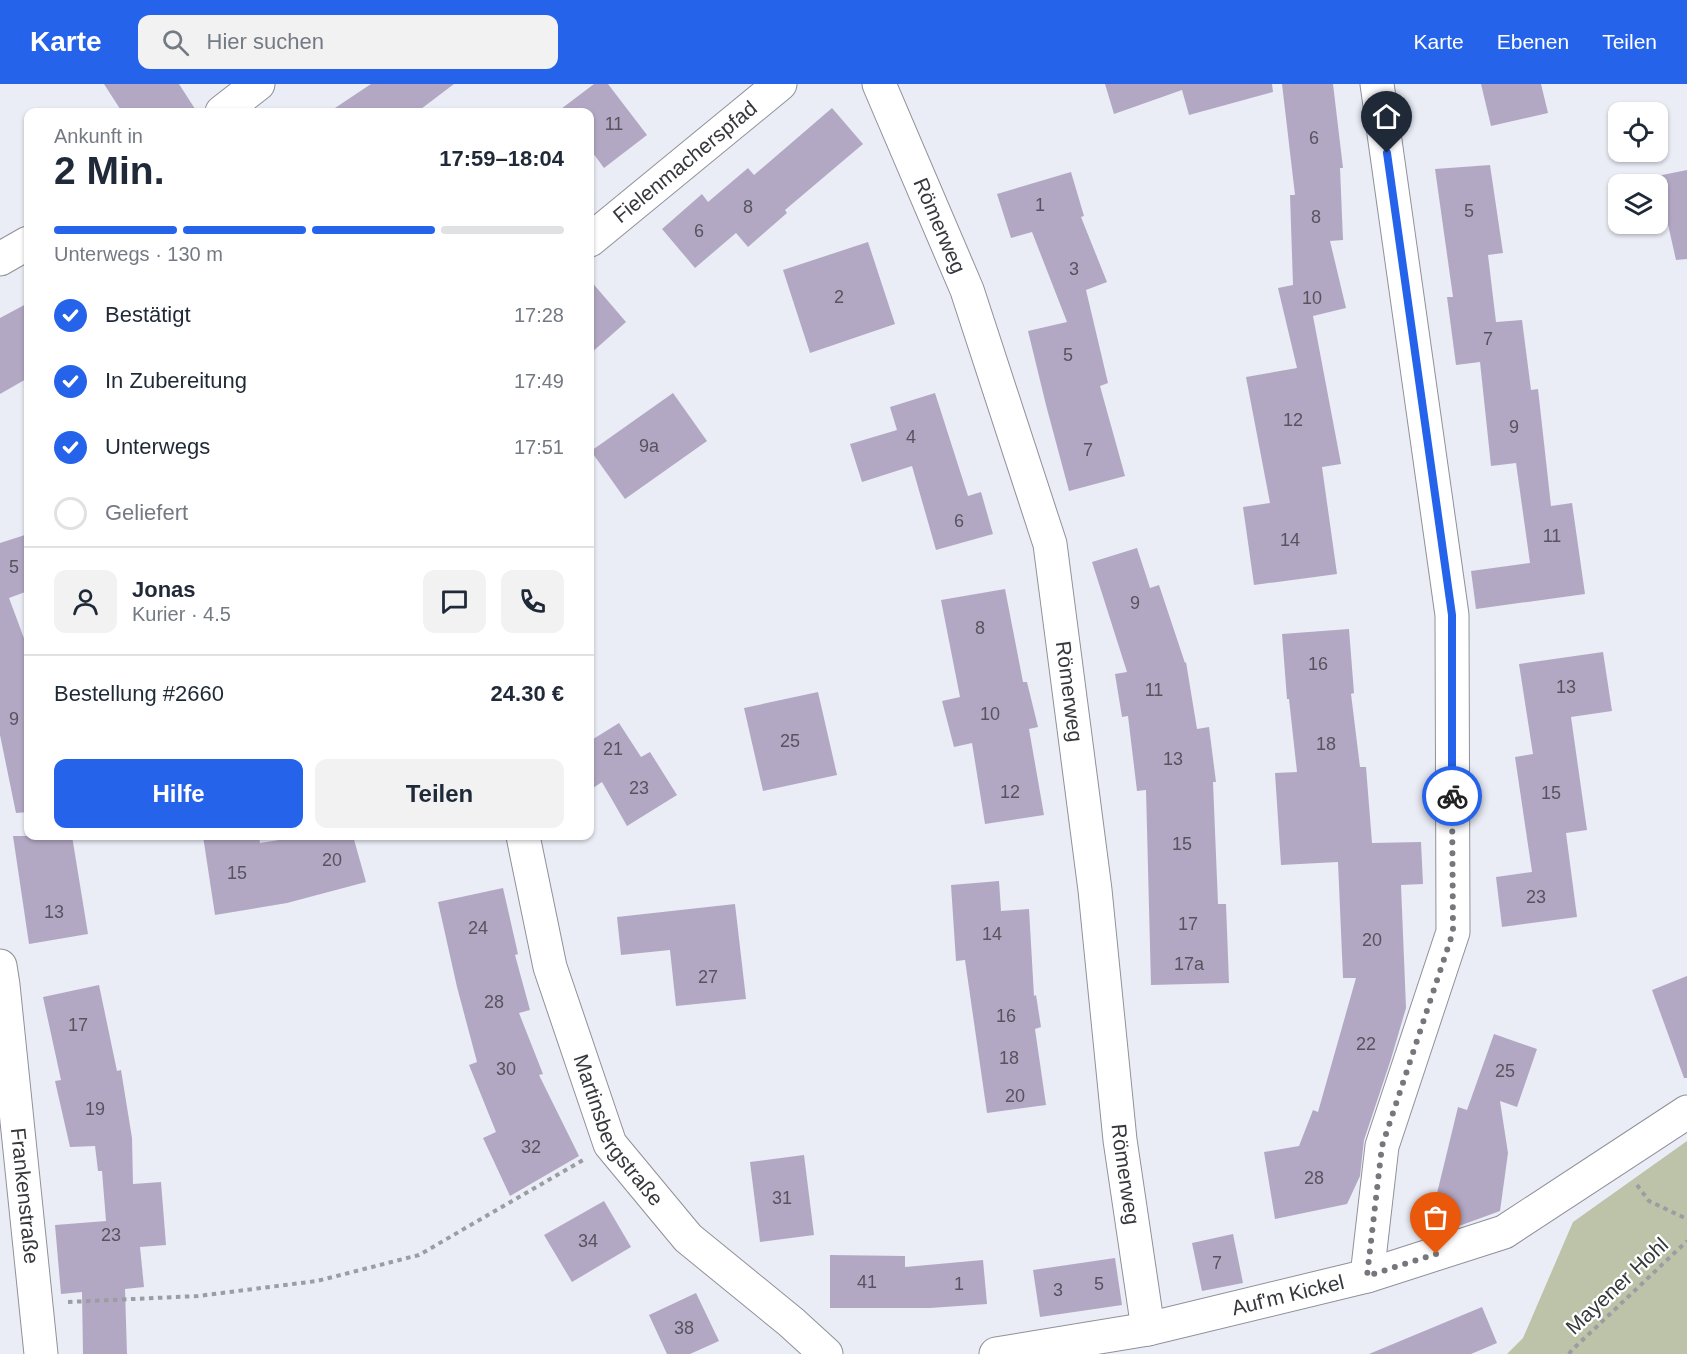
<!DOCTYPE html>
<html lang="de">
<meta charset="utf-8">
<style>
body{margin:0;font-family:Arial,sans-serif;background:#f2f2f3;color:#1f2937;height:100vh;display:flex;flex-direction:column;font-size:22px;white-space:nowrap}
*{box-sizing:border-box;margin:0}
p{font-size:20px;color:#747a83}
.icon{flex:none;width:33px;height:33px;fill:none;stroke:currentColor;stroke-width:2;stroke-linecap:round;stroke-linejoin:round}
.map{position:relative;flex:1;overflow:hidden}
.details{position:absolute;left:24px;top:24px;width:570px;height:732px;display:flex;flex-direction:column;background:#fff;border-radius:12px;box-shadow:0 2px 4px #0004}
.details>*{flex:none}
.tools{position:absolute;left:1608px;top:18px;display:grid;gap:12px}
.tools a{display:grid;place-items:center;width:60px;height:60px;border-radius:12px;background:#fff;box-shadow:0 2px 4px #0004;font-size:30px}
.pin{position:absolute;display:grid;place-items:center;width:51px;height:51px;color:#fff;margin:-62px -26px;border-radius:50% 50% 50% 0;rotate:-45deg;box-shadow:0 0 6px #0007}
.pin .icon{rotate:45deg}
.courier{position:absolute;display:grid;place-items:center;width:60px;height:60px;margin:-30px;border:4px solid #2563eb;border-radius:50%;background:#fff;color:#222;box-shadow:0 2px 8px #0007}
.head em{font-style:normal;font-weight:700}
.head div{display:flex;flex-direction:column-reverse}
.head{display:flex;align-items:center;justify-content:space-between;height:102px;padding:0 30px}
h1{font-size:39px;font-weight:700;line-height:45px}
.bar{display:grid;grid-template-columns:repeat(4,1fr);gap:9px 6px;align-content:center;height:72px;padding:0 30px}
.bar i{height:8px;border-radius:4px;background:#e0e1e3}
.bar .active{background:#2563eb}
.bar p{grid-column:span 4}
.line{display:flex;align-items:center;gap:15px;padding:0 30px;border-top:2px solid #e0e1e3}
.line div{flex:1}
.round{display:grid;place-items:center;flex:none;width:63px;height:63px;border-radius:12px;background:#f2f2f3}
ol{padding:0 30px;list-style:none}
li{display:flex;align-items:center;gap:18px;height:66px}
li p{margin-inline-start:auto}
li .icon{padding:6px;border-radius:50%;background:#2563eb;color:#fff;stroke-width:4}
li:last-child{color:#747a83}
li i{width:33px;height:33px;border:3px solid #e0e1e3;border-radius:50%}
.button{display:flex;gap:12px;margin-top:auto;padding:12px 30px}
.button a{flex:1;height:69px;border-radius:12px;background:#2563eb;color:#fff;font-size:24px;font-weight:700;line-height:69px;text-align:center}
.button a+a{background:#f2f2f3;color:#1f2937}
header{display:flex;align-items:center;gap:36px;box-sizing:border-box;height:84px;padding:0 30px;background:#2563eb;color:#fff}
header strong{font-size:28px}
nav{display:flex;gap:33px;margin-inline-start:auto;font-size:21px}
.search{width:420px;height:54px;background:#f2f2f3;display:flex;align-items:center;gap:15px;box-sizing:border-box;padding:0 21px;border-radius:12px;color:#747a83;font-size:22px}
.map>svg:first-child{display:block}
</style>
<header>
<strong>Karte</strong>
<div class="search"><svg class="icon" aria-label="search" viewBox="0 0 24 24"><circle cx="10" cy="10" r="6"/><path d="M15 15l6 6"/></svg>Hier suchen</div>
<nav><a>Karte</a><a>Ebenen</a><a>Teilen</a></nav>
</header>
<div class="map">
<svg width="1687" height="1270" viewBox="0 0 1687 1270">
<rect width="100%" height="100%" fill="#eaedf6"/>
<polygon fill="#bcc3a9" points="1687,1057 1687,1270 1507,1270 1523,1254 1573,1138"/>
<g fill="#b3a8c4">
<polygon points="104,0 179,0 197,28 122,28"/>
<polygon points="371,0 454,0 417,28 329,28"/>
<polygon points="594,0 608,0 647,51 604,84 590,65 590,28 557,28"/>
<polygon points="1105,0 1272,0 1273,8 1189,31 1182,6 1114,30"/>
<polygon points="1282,0 1333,0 1343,84 1340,84 1343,156 1330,157 1346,224 1313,232 1341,380 1322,383 1337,490 1254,501 1243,423 1270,419 1246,293 1297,284 1278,204 1293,201 1290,111 1295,111"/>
<polygon points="1481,0 1541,0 1548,29 1491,42"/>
<polygon points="832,24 863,60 785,126 787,129 748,163 736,149 695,184 662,145 702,110 708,118 748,84 754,91"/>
<polygon points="1490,81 1503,169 1488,171 1496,238 1522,236 1531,306 1538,305 1551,422 1572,419 1585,510 1476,525 1471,487 1530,479 1516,379 1491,382 1480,278 1456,281 1447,213 1453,213 1435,85"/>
<polygon points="1687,86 1687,175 1676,176 1657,92"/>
<polygon points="1071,88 1084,132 1081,133 1107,198 1086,206 1108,299 1100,302 1125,392 1069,407 1046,321 1028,247 1067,238 1032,148 1011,154 997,110"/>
<polygon points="868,158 895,240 810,269 783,186"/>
<polygon points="590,196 626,238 590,270"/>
<polygon points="28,219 28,294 0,310 0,234"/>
<polygon points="673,309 707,357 625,415 591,367"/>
<polygon points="935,309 968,412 981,408 993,450 936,466 912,382 862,398 850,360 897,346 890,323"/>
<polygon points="28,450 28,507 9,514 28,565 28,728 16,729 0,651 0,459"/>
<polygon points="1137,464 1150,504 1159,501 1185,579 1186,578 1197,645 1209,643 1216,698 1213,698 1218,820 1226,820 1229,899 1151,901 1146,706 1137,707 1128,632 1122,633 1115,590 1127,588 1092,478"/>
<polygon points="1005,505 1023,598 1027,598 1038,643 1029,645 1044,731 985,740 972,659 954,663 942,617 960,613 941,516"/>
<polygon points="1349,545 1354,609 1351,610 1360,683 1366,683 1372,759 1421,758 1423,800 1401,801 1406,924 1391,975 1364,1056 1360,1092 1347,1120 1275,1135 1264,1068 1299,1062 1313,1026 1318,1028 1356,894 1343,894 1338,778 1281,781 1275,689 1297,688 1289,615 1287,615 1282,550"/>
<polygon points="1603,568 1612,627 1571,633 1587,746 1566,749 1577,833 1502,843 1496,793 1532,788 1515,673 1533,670 1519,580"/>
<polygon points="818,608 837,691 763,707 744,624"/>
<polygon points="619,639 641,673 650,668 677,711 627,742 602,698 590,706 590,657"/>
<polygon points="13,752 72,752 88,850 29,860"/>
<polygon points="203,752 259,752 260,759 305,752 353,752 366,798 287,819 215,831"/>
<polygon points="999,797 1001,827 1029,825 1034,912 1036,911 1041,943 1035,945 1046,1021 987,1029 965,876 956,877 951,801"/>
<polygon points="503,804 518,870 515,871 530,926 519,929 543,990 539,991 579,1072 510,1112 483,1054 496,1048 469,981 477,978 457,903 438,818"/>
<polygon points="735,820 746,915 676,922 670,866 621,871 617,833"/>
<polygon points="1687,892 1687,994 1684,994 1652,906"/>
<polygon points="99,901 117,987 121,986 132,1054 133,1100 161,1098 166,1161 140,1163 144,1203 125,1205 127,1270 83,1270 82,1208 61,1210 55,1141 106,1137 102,1087 98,1087 95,1062 70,1063 55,997 61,996 43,913"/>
<polygon points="1494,950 1537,965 1517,1023 1500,1017 1508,1069 1500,1127 1448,1146 1443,1135 1431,1134 1458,1023 1467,1026"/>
<polygon points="804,1071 814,1151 760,1158 750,1078"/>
<polygon points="604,1117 631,1163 572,1198 544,1151"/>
<polygon points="1233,1150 1243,1199 1202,1207 1192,1159"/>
<polygon points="830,1171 905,1172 905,1183 983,1176 987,1220 930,1224 830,1224"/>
<polygon points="1115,1174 1122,1221 1040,1233 1033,1186"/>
<polygon points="696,1209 719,1257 690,1270 667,1270 649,1231"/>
<polygon points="1482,1223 1497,1259 1471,1270 1369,1270"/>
</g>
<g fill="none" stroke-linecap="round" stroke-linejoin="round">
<g stroke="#8f919a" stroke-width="35">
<g id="street">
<path id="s1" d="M879 0 967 206 1050 460 1095 806 1120 1056 1148 1245"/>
<polyline points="222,28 258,0"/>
<path id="s2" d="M590 156 780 0"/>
<polyline points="0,175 28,159"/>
<path id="s3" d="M523 752 550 883 610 1060 688 1154 791 1238 826 1270"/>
<path id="s4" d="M0 882 3 901 41 1270"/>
<polyline points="1367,1192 1382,1062 1453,848 1452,531 1377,0"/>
<path id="s5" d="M996 1270 1148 1245 1367 1192 1504 1148 1687 1028"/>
</g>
</g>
<g stroke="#9b9da3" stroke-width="4" stroke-dasharray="4.5 4.5" stroke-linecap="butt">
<polyline points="1637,1101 1649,1117 1687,1135"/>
<polyline points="68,1218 198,1212 317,1197 419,1171 583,1076"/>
<polyline points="1569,1270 1572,1266 1687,1157"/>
</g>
<use href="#street" stroke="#fff" stroke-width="33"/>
</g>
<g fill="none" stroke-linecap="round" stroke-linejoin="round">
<polyline stroke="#76777d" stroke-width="6" stroke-dasharray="0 10.8" points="1436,1170 1367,1192 1382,1062 1453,848 1452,712"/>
<polyline stroke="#2563eb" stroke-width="8" points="1387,69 1452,531 1452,712"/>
</g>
<g text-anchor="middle" stroke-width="4.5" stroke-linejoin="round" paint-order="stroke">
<g font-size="18" fill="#56545e">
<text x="614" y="46">11</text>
<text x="1314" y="60">6</text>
<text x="1040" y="127">1</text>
<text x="748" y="129">8</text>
<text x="1469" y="133">5</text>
<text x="1316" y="139">8</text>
<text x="699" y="153">6</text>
<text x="1074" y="191">3</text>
<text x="839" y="219">2</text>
<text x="1312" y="220">10</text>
<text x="1488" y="261">7</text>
<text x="1068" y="277">5</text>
<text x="1293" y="342">12</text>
<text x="1514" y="349">9</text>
<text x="911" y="359">4</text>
<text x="649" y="368">9a</text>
<text x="1088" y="372">7</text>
<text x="959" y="443">6</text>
<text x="1552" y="458">11</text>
<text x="1290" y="462">14</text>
<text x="14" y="489">5</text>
<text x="1135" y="525">9</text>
<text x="980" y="550">8</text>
<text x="1318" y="586">16</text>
<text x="1566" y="609">13</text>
<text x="1154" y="612">11</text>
<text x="990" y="636">10</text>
<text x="14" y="641">9</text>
<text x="790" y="663">25</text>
<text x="1326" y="666">18</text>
<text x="613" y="671">21</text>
<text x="1173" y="681">13</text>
<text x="639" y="710">23</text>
<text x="1010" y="714">12</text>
<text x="1551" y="715">15</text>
<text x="1182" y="766">15</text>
<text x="332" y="782">20</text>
<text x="237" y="795">15</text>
<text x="1536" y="819">23</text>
<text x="54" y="834">13</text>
<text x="1188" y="846">17</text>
<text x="478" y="850">24</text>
<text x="992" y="856">14</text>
<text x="1372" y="862">20</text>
<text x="1189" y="886">17a</text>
<text x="708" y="899">27</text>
<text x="494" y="924">28</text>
<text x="1006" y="938">16</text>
<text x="78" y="947">17</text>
<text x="1366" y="966">22</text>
<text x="1009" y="980">18</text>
<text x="506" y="991">30</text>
<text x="1505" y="993">25</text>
<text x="1015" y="1018">20</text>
<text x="95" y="1031">19</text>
<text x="531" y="1069">32</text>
<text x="1314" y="1100">28</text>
<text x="782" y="1120">31</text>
<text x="111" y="1157">23</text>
<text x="588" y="1163">34</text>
<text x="1217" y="1185">7</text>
<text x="867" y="1204">41</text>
<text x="959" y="1206">1</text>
<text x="1099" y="1206">5</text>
<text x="1058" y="1212">3</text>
<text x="684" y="1250">38</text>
</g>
<g font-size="21" fill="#37383c" stroke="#fff">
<text dy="7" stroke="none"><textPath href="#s2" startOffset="123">Fielenmacherspfad</textPath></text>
<text dy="7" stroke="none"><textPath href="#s1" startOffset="154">Römerweg</textPath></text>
<text dy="7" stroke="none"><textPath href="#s1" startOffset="640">Römerweg</textPath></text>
<text dy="7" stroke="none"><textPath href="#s3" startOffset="312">Martinsbergstraße</textPath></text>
<text dy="7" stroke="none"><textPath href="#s1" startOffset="1126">Römerweg</textPath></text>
<text dy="7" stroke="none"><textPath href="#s4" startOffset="231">Frankenstraße</textPath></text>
<text transform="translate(1617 1202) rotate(-43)" y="7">Mayener Hohl</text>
<text dy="7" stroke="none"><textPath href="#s5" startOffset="298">Auf'm Kickel</textPath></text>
</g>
</g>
</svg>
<div class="tools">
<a><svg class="icon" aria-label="locate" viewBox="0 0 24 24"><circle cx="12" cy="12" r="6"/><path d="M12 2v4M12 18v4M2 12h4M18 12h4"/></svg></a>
<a><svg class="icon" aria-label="layers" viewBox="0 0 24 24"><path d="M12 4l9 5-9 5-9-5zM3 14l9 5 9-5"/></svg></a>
</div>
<div class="pin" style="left:1436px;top:1170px;background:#ea580c"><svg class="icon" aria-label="bag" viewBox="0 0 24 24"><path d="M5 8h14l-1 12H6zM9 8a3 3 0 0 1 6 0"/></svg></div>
<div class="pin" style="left:1387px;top:69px;background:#1f2937"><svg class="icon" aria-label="home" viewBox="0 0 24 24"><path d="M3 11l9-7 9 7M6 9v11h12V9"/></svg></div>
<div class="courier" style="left:1452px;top:712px"><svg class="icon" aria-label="bike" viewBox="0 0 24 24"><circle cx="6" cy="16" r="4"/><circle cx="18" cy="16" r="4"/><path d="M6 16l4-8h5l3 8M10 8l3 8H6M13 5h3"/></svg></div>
<section class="details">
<div class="head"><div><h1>2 Min.</h1><p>Ankunft in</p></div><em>17:59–18:04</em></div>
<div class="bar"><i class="active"></i><i class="active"></i><i class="active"></i><i></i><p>Unterwegs · 130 m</p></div>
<ol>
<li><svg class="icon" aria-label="check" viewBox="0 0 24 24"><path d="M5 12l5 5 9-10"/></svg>Bestätigt<p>17:28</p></li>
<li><svg class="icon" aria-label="check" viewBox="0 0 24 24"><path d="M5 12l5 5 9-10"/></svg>In Zubereitung<p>17:49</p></li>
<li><svg class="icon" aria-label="check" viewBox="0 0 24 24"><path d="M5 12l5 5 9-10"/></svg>Unterwegs<p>17:51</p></li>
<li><i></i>Geliefert</li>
</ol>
<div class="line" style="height:108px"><a class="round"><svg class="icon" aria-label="person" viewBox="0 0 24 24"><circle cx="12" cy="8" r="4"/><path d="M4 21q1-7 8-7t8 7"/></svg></a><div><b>Jonas</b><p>Kurier · 4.5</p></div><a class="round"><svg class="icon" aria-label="chat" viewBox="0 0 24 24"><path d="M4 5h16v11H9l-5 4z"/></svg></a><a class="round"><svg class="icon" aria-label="phone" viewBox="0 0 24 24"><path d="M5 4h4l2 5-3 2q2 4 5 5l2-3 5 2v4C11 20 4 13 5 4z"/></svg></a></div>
<div class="line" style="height:78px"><div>Bestellung #2660</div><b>24.30 €</b></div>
<div class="button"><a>Hilfe</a><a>Teilen</a></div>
</section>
</div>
